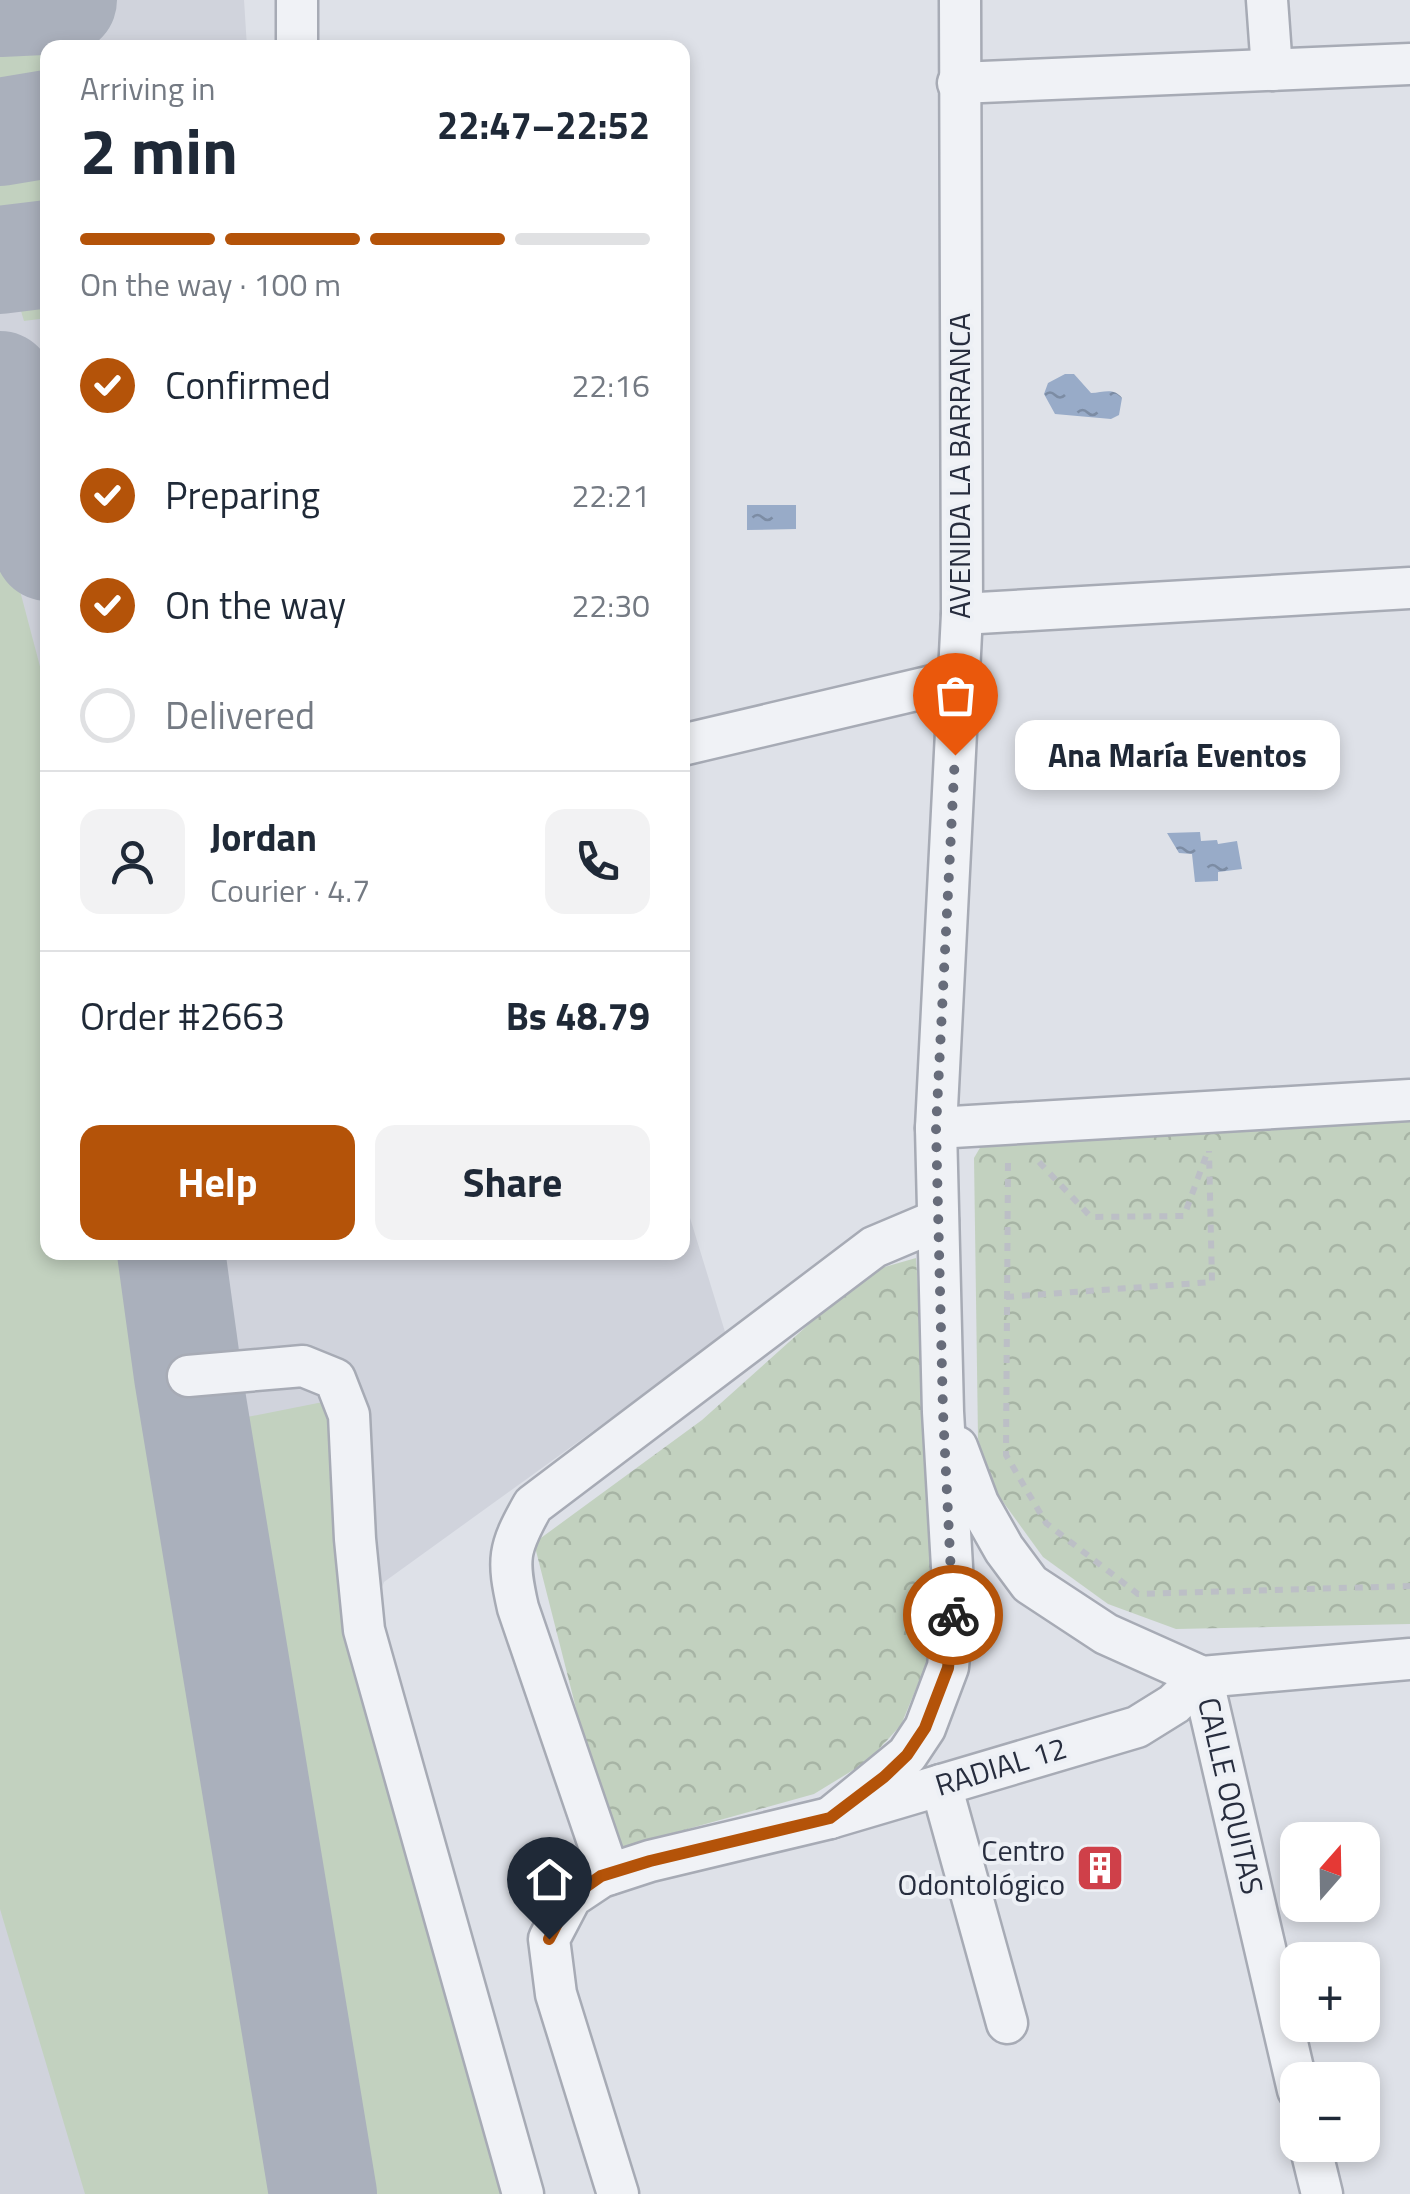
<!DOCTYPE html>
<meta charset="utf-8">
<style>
body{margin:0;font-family:"Titillium Web",sans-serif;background:#f2f2f3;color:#1f2937;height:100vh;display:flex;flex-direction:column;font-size:38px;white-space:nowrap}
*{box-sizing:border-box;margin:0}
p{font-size:32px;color:#747a83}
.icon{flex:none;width:55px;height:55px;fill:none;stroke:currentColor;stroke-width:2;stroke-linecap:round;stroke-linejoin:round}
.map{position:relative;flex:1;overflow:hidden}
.side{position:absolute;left:40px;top:40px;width:650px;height:1220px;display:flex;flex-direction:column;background:#fff;border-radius:20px;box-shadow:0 5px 15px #0003}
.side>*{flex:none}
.needle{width:65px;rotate:20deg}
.tools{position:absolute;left:1280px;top:1822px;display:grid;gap:20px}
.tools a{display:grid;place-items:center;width:100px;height:100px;border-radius:20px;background:#fff;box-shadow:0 5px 15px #0003;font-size:50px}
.pin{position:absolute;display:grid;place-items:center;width:85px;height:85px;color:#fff;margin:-102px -42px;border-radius:50% 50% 50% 0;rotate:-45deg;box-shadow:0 0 10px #0007}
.pin .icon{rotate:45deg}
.courier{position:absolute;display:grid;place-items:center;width:100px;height:100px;margin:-50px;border:8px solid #b45309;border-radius:50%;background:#fff;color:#222;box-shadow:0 2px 12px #0007}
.bubble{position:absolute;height:70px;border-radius:20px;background:#fff;box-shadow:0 5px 15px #0003;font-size:32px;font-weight:700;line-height:70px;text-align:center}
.overview em{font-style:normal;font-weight:700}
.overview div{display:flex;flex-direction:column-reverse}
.overview{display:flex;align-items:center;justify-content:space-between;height:170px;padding:0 40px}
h1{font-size:65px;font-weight:700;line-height:75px}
.bar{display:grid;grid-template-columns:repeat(4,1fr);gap:15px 10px;align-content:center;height:120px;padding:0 40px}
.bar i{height:12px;border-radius:8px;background:#e0e1e3}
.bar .selected{background:#b45309}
.bar p{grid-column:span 4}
.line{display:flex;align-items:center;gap:25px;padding:0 40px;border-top:2px solid #e0e1e3}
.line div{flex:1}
.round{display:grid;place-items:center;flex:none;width:105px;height:105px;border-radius:20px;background:#f2f2f3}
ol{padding:0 40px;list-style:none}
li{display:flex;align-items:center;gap:30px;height:110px}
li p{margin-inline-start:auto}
li .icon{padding:10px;border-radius:50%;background:#b45309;color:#fff;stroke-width:4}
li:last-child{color:#747a83}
li i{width:55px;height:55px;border:5px solid #e0e1e3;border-radius:50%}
.action{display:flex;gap:20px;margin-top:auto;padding:20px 40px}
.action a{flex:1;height:115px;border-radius:20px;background:#b45309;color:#fff;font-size:40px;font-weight:700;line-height:115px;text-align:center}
.action a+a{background:#f2f2f3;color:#1f2937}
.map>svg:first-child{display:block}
</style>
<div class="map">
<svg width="1410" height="2194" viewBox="0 0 1410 2194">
<defs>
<pattern id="park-crowns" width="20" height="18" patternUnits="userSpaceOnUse" patternTransform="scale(2.5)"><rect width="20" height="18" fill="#c2d1bf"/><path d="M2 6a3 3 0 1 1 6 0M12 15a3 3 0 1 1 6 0" fill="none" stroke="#a7b4a5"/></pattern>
<pattern id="water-ripples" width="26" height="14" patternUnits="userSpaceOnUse" patternTransform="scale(2.5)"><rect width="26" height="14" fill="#98abc8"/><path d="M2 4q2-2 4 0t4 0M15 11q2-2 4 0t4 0" fill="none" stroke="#7c8ca4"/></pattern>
</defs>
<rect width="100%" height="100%" fill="#dee1e8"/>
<polygon fill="#d0d3dc" points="0,0 244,0 247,47 48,48 48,1252 682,1252 683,1195 726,1335 384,1582 369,1622 534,2194 0,2194"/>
<g fill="#c2d1bf">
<polygon points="47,29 58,47 48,48 47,110 0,116 0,31"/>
<polygon points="47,147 47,246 19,253 0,252 0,152"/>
<polygon points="47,267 47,318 24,321 15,291 24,271"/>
<polygon points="0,515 47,693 48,1252 136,1253 286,2194 85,2194 0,1909"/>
<polygon points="328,1401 505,2194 357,2194 232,1420"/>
</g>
<g fill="url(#park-crowns)">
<polygon points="1410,1108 1410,1624 1176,1629 1108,1604 1043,1557 990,1484 978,1438 974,1158 981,1146 996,1137"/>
<polygon points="916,1258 932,1506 930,1655 901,1725 868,1761 814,1794 612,1850 534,1543 702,1420 867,1272"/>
</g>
<g fill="url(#water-ripples)">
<path d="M1065 374H1074L1091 393C1103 393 1113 387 1122 398L1119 415 1111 419 1055 414 1044 394 1048 383Z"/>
<polygon points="747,505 796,505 796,529 747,530"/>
<polygon points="1200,832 1201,841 1217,840 1218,844 1237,841 1242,869 1218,872 1218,881 1195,882 1192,854 1179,853 1167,833"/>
</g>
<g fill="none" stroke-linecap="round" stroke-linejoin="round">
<g stroke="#aab0bc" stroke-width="108">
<polyline points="0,3 63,0"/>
<polyline points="0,132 48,124"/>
<polyline points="0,260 48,254"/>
<polyline points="0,385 48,547"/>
<polyline points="171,1252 188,1376 323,2194"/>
</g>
<g stroke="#a7abb5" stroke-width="45">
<g id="minor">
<polyline points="297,0 297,48"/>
<polyline points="1267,0 1272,70"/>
<polyline points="958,83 1410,64"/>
<polyline points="962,614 1410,588"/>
<polyline points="682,745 958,680"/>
<polyline points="936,1128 1410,1100"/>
<polyline points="188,1376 303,1366 335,1379 349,1415 355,1539 364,1630 523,2194"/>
<polyline points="957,1447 978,1503 1004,1549 1030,1584 1106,1634 1202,1677 1410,1659"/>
<polyline points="1202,1677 1298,2090"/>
<polyline points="941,1785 1007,2023"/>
<polyline points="830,1818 907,1755 925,1728 948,1667 954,1601 943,1412 936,1128 962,614 960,0"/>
<path d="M609 1874 518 1608C507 1559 508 1549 533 1505L874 1247 938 1220"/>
<polyline points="1310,2145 1322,2194"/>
<polyline points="618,2194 556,1994 549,1939 571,1897 601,1877 650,1861 830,1818 1137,1727 1174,1704 1202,1677"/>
</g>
</g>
<g stroke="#bcbfc6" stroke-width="6" stroke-dasharray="8 8" stroke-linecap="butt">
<polyline points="1039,1162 1091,1217 1184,1216 1206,1156"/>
<polyline points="1008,1163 1006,1455 1046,1523 1138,1594 1410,1586"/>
<polyline points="1006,1297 1212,1282 1209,1151"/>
</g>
<use href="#minor" stroke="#f0f2f6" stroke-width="40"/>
</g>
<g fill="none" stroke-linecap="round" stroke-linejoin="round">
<polyline stroke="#676c7a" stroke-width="10" stroke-dasharray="0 18" points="953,1615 943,1412 936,1128 955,755"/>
<polyline stroke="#b45309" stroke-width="12" points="549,1939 571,1897 601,1876 650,1861 830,1818 884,1777 907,1755 925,1728 948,1668 953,1615"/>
</g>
<defs>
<g id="building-square" transform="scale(2.5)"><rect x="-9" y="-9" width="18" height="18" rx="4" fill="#cf4049" stroke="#edf0f5"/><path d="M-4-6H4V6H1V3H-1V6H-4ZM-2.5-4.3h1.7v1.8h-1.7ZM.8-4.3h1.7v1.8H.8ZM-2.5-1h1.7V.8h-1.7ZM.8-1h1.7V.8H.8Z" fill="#fff"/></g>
</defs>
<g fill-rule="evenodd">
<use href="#building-square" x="1100" y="1868"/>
</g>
<g text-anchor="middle" stroke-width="8" stroke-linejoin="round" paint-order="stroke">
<g font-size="30" fill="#272d3e" stroke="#edf0f5">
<text transform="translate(960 466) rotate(-90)" y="10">AVENIDA LA BARRANCA</text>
<text transform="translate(1001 1767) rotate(-17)" y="10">RADIAL 12</text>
<text transform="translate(1230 1796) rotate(77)" y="10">CALLE OQUITAS</text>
</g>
<g font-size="30" fill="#272d3e" stroke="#edf0f5" text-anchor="end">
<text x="1065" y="1861">Centro<tspan x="1065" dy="34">Odontológico</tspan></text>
</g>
</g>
</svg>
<div class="tools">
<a><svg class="needle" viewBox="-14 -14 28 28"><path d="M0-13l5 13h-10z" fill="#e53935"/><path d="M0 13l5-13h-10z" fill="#747a83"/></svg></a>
<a>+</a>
<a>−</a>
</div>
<div class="pin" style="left:955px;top:755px;background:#ea580c"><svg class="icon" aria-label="bag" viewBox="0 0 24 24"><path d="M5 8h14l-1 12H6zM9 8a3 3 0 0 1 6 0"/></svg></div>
<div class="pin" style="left:549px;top:1939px;background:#1f2937"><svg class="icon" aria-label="home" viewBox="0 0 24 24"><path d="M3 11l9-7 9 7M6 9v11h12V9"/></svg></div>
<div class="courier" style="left:953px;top:1615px"><svg class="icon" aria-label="bike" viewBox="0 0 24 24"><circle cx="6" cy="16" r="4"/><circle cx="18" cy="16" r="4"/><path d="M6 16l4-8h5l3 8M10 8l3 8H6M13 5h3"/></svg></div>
<div class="bubble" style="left:1015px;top:720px;width:325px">Ana María Eventos</div>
<section class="side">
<div class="overview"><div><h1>2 min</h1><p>Arriving in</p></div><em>22:47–22:52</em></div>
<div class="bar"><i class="selected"></i><i class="selected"></i><i class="selected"></i><i></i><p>On the way · 100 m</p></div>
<ol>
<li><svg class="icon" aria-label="check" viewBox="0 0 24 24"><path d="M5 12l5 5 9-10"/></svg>Confirmed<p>22:16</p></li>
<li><svg class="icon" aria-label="check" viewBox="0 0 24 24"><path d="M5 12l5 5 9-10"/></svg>Preparing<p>22:21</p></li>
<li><svg class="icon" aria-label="check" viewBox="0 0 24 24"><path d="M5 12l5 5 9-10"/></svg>On the way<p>22:30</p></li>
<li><i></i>Delivered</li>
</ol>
<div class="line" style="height:180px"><a class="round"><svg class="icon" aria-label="person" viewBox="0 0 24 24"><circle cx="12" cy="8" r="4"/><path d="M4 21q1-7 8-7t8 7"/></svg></a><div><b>Jordan</b><p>Courier · 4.7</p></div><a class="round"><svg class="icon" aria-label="phone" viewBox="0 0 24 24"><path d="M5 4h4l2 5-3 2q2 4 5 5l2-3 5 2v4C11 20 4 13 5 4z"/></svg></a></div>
<div class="line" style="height:130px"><div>Order #2663</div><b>Bs 48.79</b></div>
<div class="action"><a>Help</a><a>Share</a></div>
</section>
</div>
